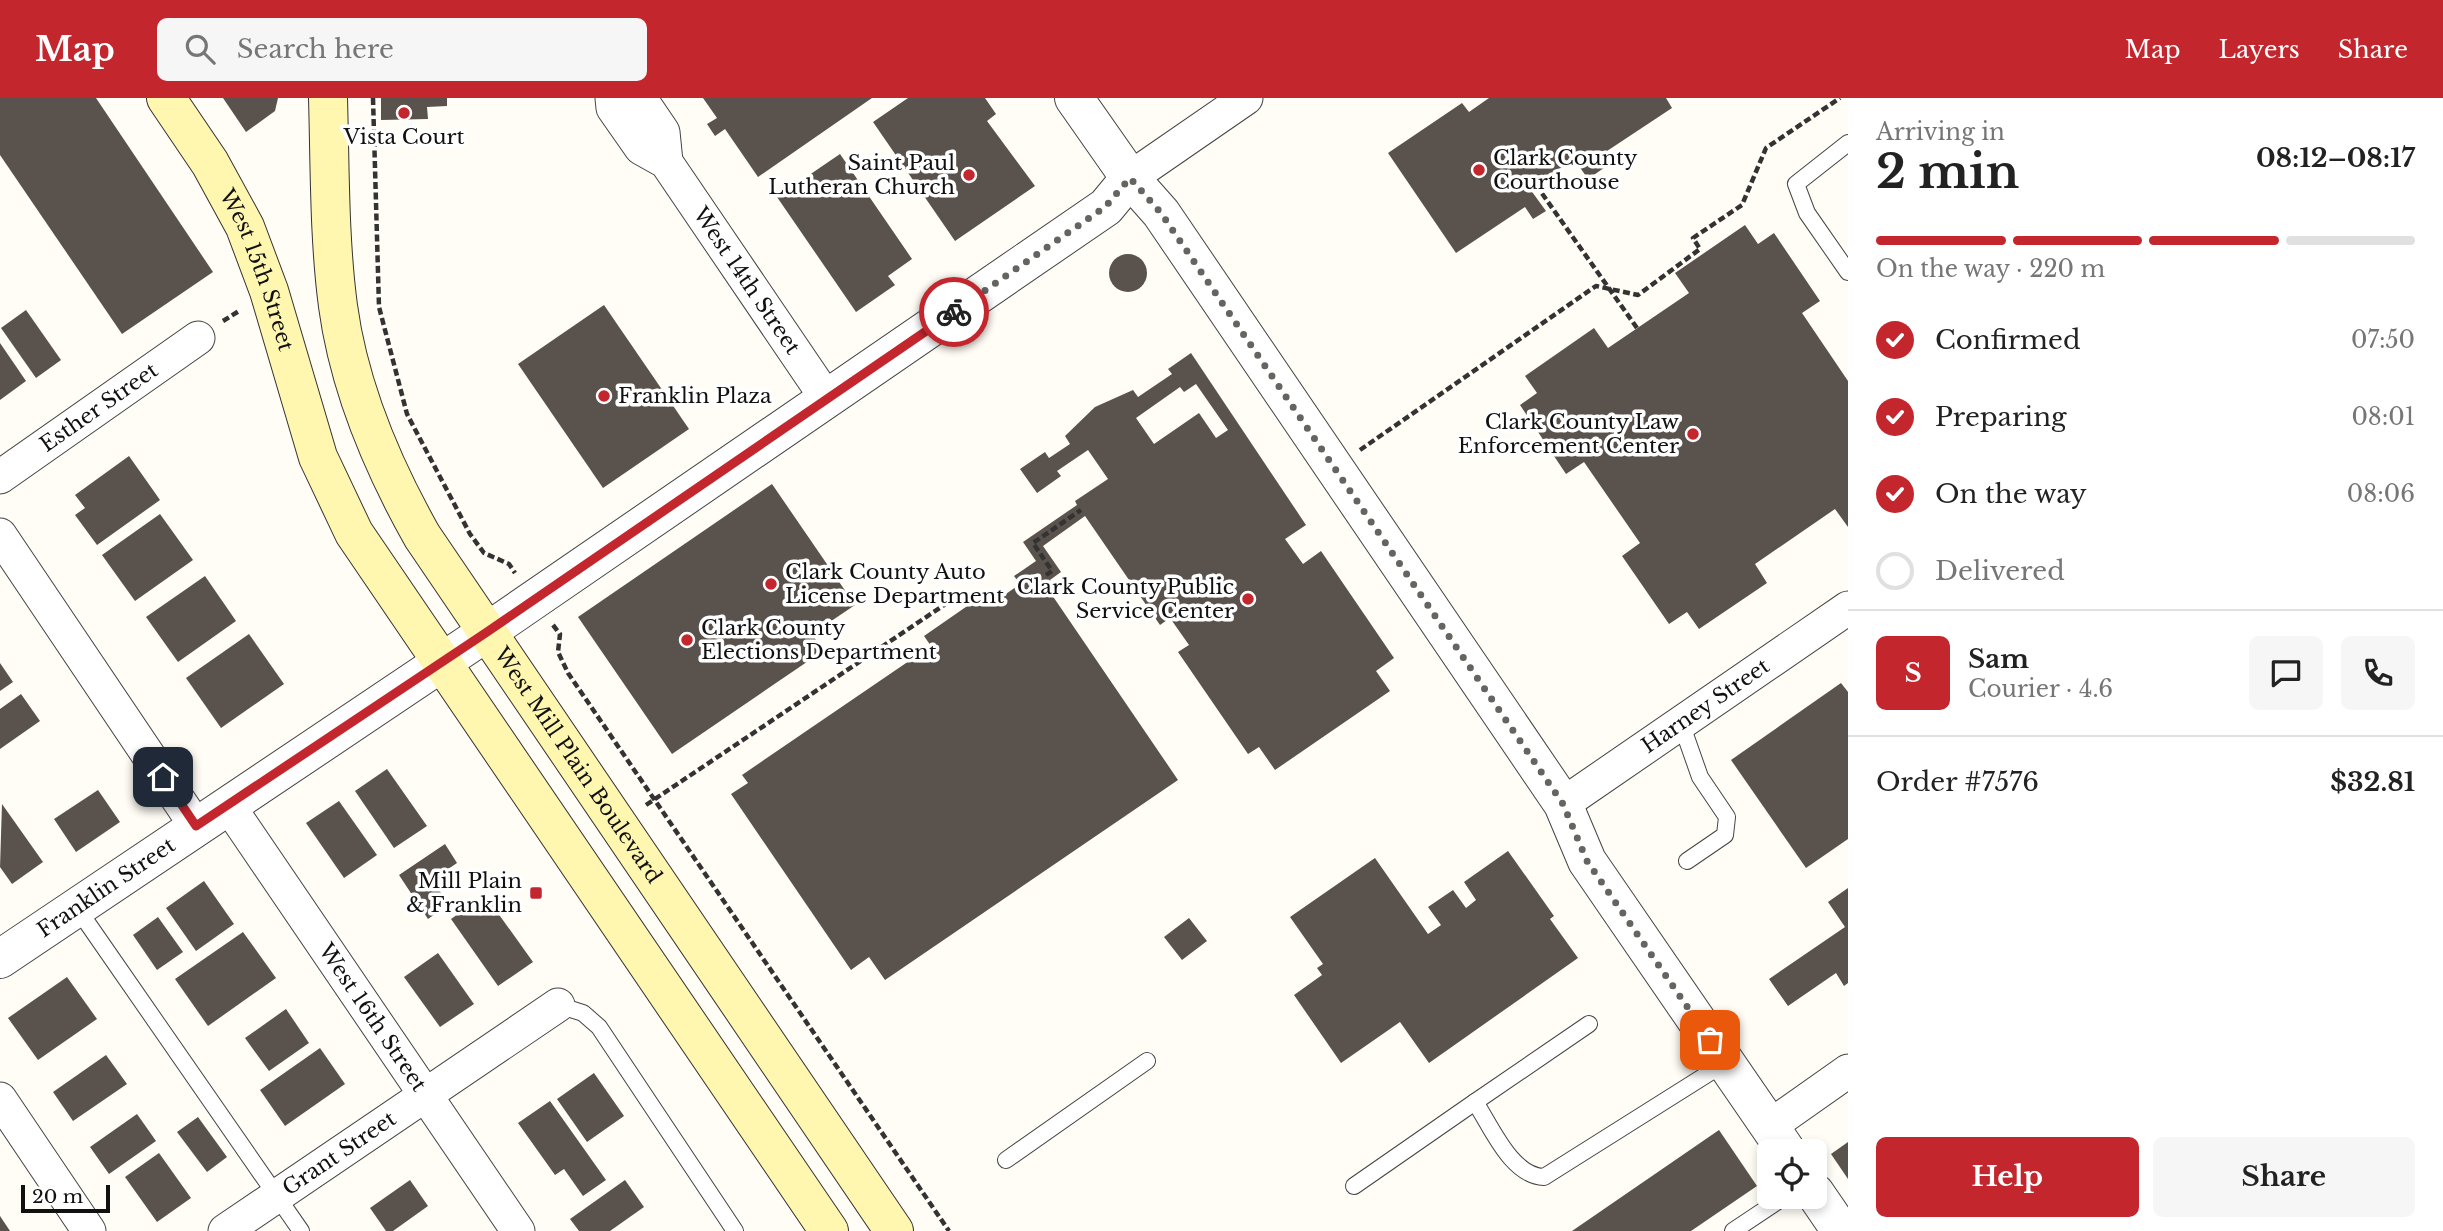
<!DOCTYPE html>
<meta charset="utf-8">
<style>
body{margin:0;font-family:"Libre Baskerville",serif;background:#f6f6f6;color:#222;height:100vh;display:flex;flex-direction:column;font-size:26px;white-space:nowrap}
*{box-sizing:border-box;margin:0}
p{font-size:23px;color:#767676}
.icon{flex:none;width:38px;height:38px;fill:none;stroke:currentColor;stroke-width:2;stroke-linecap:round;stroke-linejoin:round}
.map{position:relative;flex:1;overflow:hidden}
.side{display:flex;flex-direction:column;background:#fff;width:595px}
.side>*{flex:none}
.tools{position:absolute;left:1757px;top:1041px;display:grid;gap:14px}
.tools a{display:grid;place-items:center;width:70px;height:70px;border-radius:10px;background:#fff;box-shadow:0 4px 10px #0003;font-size:35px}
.scale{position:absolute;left:21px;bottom:18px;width:89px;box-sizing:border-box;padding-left:7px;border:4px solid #111;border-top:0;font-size:19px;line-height:24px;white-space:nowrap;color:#111;-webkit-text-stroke:5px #fff;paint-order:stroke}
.pin{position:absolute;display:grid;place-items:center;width:60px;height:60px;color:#fff;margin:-30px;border-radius:14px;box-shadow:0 4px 10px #0006}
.courier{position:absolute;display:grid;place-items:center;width:70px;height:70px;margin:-35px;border:5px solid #c4262e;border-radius:50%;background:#fff;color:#222;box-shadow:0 2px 9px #0007}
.summary em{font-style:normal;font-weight:700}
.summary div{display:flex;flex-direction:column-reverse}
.summary{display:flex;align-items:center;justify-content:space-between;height:119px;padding:0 28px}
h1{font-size:46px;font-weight:700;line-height:52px}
.bar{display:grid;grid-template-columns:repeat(4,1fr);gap:10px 7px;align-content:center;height:84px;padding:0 28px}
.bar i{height:9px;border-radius:5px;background:#e0e0e0}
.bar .selected{background:#c4262e}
.bar p{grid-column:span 4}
.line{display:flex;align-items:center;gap:18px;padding:0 28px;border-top:2px solid #e0e0e0}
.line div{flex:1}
.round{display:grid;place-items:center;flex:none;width:74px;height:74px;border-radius:10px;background:#f6f6f6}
ol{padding:0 28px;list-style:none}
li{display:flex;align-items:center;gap:21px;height:77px}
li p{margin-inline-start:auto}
li .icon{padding:7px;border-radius:50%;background:#c4262e;color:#fff;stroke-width:4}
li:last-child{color:#767676}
li i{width:38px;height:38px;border:4px solid #e0e0e0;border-radius:50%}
.button{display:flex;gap:14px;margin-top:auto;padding:14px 28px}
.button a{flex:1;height:80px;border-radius:10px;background:#c4262e;color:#fff;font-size:28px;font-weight:700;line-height:80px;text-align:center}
.button a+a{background:#f6f6f6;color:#222}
header{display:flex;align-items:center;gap:42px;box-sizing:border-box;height:98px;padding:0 35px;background:#c4262e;color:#fff}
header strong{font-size:33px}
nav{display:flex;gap:38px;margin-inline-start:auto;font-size:24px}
.search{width:490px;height:63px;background:#f6f6f6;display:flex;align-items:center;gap:18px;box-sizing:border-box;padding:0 24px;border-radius:10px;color:#767676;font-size:26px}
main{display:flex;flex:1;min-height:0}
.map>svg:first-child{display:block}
</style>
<header>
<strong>Map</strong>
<div class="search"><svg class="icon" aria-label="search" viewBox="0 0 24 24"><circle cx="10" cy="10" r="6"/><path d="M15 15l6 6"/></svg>Search here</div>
<nav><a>Map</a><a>Layers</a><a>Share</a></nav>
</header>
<main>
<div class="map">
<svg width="1848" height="1133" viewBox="0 0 1848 1133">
<rect width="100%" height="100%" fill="#fffdf5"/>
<g fill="#5a524d" fill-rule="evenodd">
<polygon points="0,0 96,0 213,174 122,236 0,57"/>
<polygon points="223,0 278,0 275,13 246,34"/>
<polygon points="381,0 447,0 447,8 427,9 428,21 381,22"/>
<polygon points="703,0 872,0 758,79 725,31 715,38 707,26 717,20"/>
<polygon points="908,0 985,0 996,16 987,23 1035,88 955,143 873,24"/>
<polygon points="1489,0 1666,0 1672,10 1607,53 1614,63 1588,81 1574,61 1530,91 1546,113 1533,121 1525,109 1456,155 1388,55 1462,5 1469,14"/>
<polygon points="840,56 912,161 888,178 895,187 856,214 777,99"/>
<polygon points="1745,127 1758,146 1774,135 1820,203 1802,215 1848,283 1848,429 1835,411 1755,466 1767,485 1699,531 1687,514 1669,526 1622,458 1640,445 1584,364 1566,376 1520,307 1537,295 1525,278 1594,230 1608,250 1689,195 1675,175"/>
<circle cx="1128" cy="175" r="19"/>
<polygon points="604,207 689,331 603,390 518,266"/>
<polygon points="26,212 61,262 36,280 1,230"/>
<polygon points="0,245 26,283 0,302"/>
<path d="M1191 255 1306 427 1285 441 1303 466 1321 453 1394 560 1376 573 1390 593 1275 672 1259 649 1248 656 1178 554 1189 547 1170 520 1160 527 1085 418 1043 448 1061 474 1050 482 1057 494 1052 497 1178 682 885 882 869 859 851 872 731 696 748 685 742 677 931 548 924 538 986 495 993 505 1020 486 1014 478 1036 463 1023 444 1077 407 1075 403 1108 381 1088 352 1057 373 1061 378 1037 395 1020 371 1045 354 1049 360 1070 346 1065 338 1095 309 1133 292 1138 299 1172 276 1168 271ZM1196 286 1228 332 1216 340 1199 315 1154 346 1136 320 1180 289 1184 294Z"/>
<polygon points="129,358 160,402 97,447 75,417 85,410 75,397"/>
<polygon points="772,386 855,507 812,536 823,553 672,656 578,519"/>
<polygon points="160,416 193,462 135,503 102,457"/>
<polygon points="205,478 236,523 178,564 146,519"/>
<polygon points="249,536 284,586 221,630 186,580"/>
<polygon points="0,565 13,584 0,593"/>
<polygon points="1841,585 1848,594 1848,741 1806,770 1731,662"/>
<polygon points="21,596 40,623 0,651 0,611"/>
<polygon points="387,671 427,728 394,750 355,693"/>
<polygon points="98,692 120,724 76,754 54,721"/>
<polygon points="339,703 377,757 344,780 306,725"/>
<polygon points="2,706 43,764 12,786 0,769"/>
<polygon points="445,746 457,765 432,782 449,806 428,821 399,777"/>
<polygon points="1508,753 1554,818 1550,821 1578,860 1429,965 1400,924 1341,965 1294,897 1322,877 1317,870 1323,866 1290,819 1375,760 1428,836 1441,827 1428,809 1453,792 1466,810 1476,802 1464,784"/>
<polygon points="204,783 234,826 196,853 166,810"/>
<polygon points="1848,790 1848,885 1844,888 1836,875 1788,908 1769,881 1845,829 1828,804"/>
<polygon points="485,797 533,864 498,888 451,821"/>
<polygon points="158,819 183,854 157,872 133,837"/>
<polygon points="1189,820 1207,843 1182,862 1164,839"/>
<polygon points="243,834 276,880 208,928 175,881"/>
<polygon points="438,855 474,906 440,929 404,879"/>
<polygon points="67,879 97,921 38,962 8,920"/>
<polygon points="286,911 309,945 269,973 245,940"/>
<polygon points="320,950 345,986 285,1028 260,992"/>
<polygon points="106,957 127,986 73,1023 53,994"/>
<polygon points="594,975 624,1018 587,1044 557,1001"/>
<polygon points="550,1003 606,1082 583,1098 564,1071 555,1077 518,1025"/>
<polygon points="137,1016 156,1043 109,1076 90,1049"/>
<polygon points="198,1019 227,1059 207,1074 177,1034"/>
<polygon points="1719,1032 1757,1088 1691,1133 1572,1133"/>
<polygon points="1848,1044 1848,1081 1831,1056"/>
<polygon points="159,1055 191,1100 157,1124 125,1079"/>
<polygon points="410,1082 428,1108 393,1133 386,1133 370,1110"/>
<polygon points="625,1082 644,1109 610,1133 579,1133 570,1121"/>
<polygon points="0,1118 10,1133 0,1133"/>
</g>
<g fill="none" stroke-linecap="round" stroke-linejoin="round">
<g stroke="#444" stroke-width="18">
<g id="service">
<polyline points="1848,45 1796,86 1807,115 1848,174"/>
<polyline points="1681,625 1700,679 1727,719 1725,737 1687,763"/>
<polyline points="77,810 301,1133"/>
<polyline points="558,907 583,915 599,929 735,1133"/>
<path d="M1589 926 1475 1004C1491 1028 1511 1078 1544 1079L1725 965"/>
<polyline points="1006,1062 1147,963"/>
<polyline points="1354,1088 1475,1004"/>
<polyline points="1733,1133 1784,1099"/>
</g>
</g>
<g stroke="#444" stroke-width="35">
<g id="minor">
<path id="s1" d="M612 0 613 10 641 50 666 64 827 301"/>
<polyline points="640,0 663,34 666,64"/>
<polyline points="1130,80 1246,0"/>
<path id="s2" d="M0 379 198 240"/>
<polyline points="0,437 196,728"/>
<path id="s3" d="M1563 706 1848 510"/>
<path id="s4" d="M228 707 518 1133"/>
<polyline points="0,1001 89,1133"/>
<polyline points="1770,1028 1848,973"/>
<path id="s5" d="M225 1133 558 907"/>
</g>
</g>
<g stroke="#444" stroke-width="40">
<g id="tertiary">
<polyline points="1074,0 1130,80 1161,115 1563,706 1587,763 1787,1054"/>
<path id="s6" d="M0 861 487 534 1106 109 1130 80"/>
<polyline points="1815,1095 1841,1133"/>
</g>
</g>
<g stroke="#333" stroke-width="40">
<g id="secondary">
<path id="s7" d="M166 0 210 65 245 129 269 193 318 359 354 435 829 1133"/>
<path id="s8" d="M328 0C330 69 329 140 338 208 349 290 382 367 422 438L894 1133"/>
</g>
</g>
<g stroke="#333" stroke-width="4.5" stroke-dasharray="7 3.5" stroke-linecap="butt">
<polyline points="373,0 379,209 407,316 470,436 484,455 509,466 515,475"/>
<polyline points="223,223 239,213"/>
<polyline points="1360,352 1596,188 1638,197 1700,151 1693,140 1742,107 1766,50 1840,0"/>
<polyline points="1046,477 1052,473 1033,445 1081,412"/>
<polyline points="553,527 560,536 558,554 568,575 949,1133"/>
<polyline points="646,707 959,497"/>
</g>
<use href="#service" stroke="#fff" stroke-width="16"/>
<use href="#minor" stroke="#fff" stroke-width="33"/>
<use href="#tertiary" stroke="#fff" stroke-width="38"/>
<use href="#secondary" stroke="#fff6b0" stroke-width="38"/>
<polyline stroke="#333" stroke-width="4.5" stroke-dasharray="7 3.5" stroke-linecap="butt" points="1536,87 1637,230"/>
</g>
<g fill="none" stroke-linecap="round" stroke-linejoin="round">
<polyline stroke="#646461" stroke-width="7" stroke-dasharray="0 12.6" points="954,214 1105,109 1130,80 1161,115 1563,706 1587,763 1710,942"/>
<polyline stroke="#c4262e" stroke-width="9" points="163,679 196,728 487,534 954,214"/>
</g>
<g fill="#c4262e" stroke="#fff" stroke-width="2.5">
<circle cx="404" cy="15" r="7"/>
<circle cx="1479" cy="72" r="7"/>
<circle cx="969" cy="77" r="7"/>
<circle cx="604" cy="298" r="7"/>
<circle cx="1693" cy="336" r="7"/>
<circle cx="771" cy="486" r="7"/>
<circle cx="1248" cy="501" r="7"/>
<circle cx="687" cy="542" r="7"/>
<rect x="529" y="788" width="14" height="14" rx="3.5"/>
</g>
<g text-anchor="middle" stroke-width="7" stroke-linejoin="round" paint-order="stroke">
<g font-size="21" fill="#111" stroke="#fff" text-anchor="start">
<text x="404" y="46" text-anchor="middle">Vista Court</text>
<text x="1493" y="67">Clark County<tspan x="1493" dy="24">Courthouse</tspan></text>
<text x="955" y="72" text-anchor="end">Saint Paul<tspan x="955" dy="24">Lutheran Church</tspan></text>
<text x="618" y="305">Franklin Plaza</text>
<text x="1679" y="331" text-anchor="end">Clark County Law<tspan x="1679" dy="24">Enforcement Center</tspan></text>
<text x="785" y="481">Clark County Auto<tspan x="785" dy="24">License Department</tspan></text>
<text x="1234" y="496" text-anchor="end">Clark County Public<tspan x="1234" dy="24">Service Center</tspan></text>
<text x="701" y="537">Clark County<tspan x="701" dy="24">Elections Department</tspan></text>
<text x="522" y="790" text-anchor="end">Mill Plain<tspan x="522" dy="24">&amp; Franklin</tspan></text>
</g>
<g font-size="21" fill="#111" stroke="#fff">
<text dy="7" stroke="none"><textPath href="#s7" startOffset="196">West 15th Street</textPath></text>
<text dy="7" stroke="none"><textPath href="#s1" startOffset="231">West 14th Street</textPath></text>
<text dy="7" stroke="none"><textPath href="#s2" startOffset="121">Esther Street</textPath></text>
<text dy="7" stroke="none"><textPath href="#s3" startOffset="173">Harney Street</textPath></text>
<text dy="7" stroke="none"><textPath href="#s8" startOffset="732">West Mill Plain Boulevard</textPath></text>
<text dy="7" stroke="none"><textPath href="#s6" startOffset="128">Franklin Street</textPath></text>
<text dy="7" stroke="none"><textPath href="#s4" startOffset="257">West 16th Street</textPath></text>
<text dy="7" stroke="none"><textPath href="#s5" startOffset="138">Grant Street</textPath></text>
</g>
</g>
</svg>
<div class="tools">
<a><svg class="icon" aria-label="locate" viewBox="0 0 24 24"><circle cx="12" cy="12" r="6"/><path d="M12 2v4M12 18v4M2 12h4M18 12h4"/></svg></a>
</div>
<div class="scale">20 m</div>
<div class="pin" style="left:1710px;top:942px;background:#ea580c"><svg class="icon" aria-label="bag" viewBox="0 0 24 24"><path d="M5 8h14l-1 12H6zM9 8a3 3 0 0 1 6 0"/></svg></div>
<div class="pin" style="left:163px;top:679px;background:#1f2937"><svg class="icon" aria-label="home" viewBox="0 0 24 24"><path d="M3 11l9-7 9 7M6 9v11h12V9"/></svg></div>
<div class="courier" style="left:954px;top:214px"><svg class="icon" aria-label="bike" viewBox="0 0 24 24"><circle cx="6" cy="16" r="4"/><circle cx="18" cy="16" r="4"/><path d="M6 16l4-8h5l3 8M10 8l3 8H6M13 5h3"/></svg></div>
</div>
<section class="side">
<div class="summary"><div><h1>2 min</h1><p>Arriving in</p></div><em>08:12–08:17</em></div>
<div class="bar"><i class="selected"></i><i class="selected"></i><i class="selected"></i><i></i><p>On the way · 220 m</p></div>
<ol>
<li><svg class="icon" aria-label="check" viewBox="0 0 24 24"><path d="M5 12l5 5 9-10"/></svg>Confirmed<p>07:50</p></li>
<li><svg class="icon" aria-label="check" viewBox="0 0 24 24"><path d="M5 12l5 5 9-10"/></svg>Preparing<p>08:01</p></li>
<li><svg class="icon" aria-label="check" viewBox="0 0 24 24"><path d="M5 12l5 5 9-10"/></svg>On the way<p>08:06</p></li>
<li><i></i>Delivered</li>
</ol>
<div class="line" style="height:126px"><b class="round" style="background:#c4262e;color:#fff">S</b><div><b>Sam</b><p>Courier · 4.6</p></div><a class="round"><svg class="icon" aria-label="chat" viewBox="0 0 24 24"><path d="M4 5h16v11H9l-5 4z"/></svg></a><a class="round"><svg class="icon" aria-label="phone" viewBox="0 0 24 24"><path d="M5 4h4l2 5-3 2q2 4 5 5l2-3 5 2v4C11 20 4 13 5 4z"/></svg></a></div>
<div class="line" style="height:91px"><div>Order #7576</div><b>$32.81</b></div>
<div class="button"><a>Help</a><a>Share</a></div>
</section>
</main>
